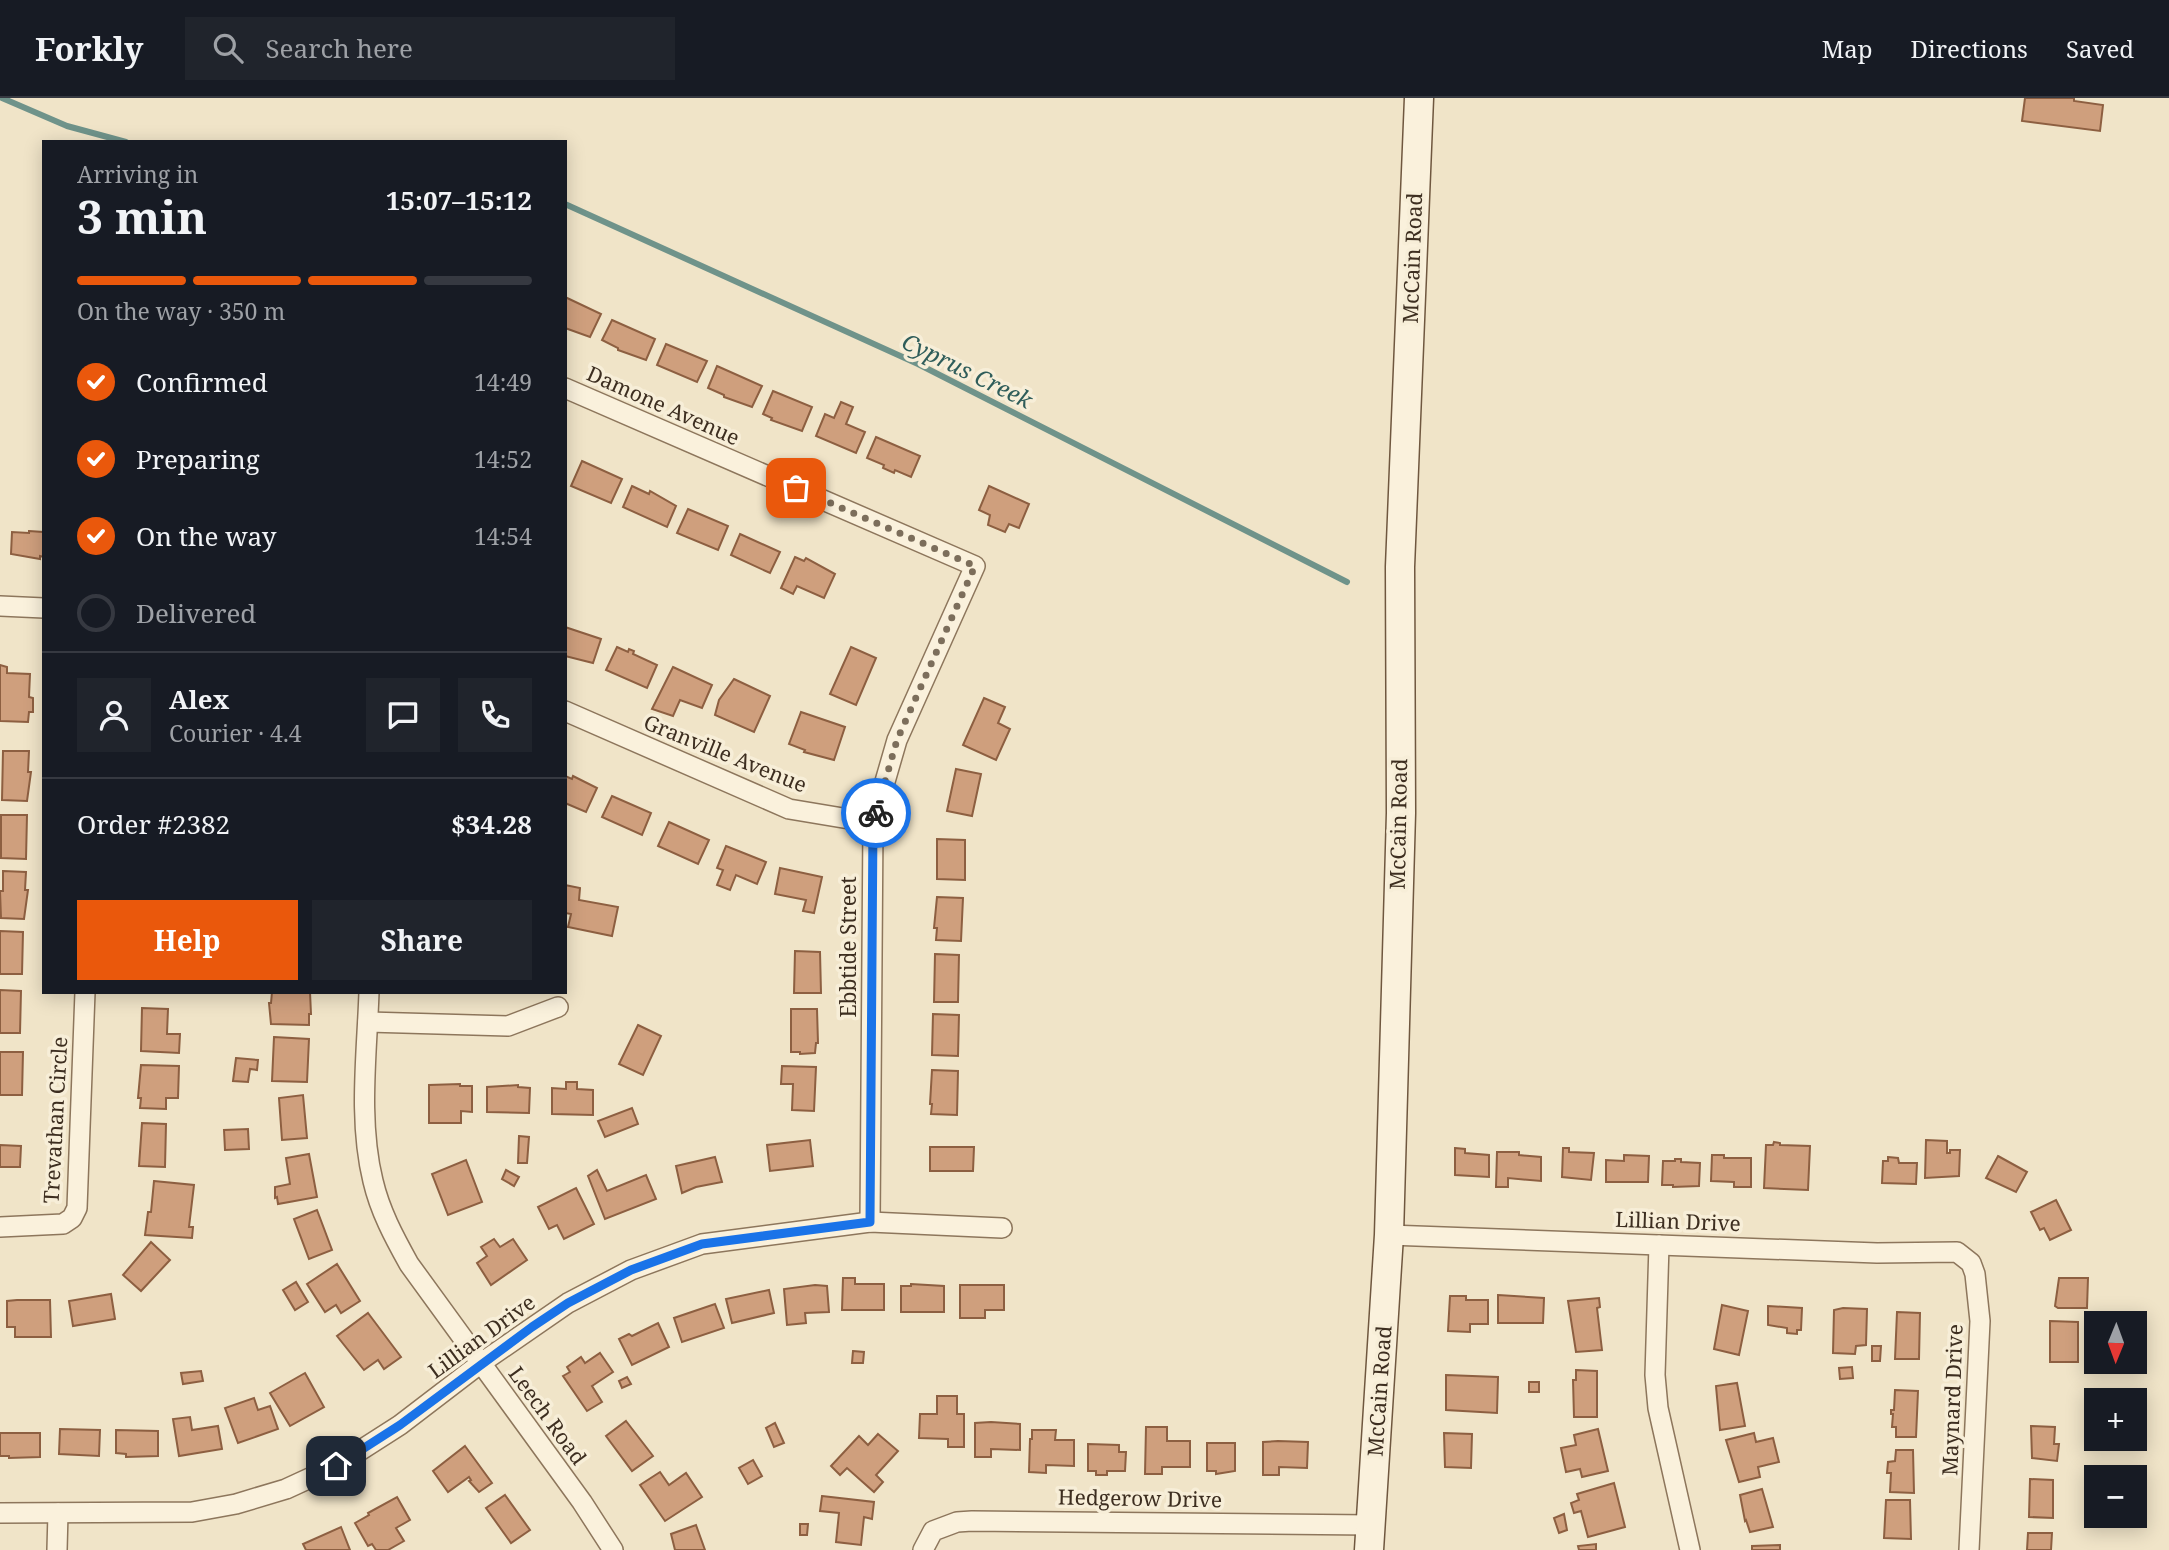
<!DOCTYPE html>
<meta charset="utf-8">
<style>
body{margin:0;font-family:"Noto Serif",serif;background:#20242c;color:#f1f3f6;height:100vh;display:flex;flex-direction:column;font-size:26px;white-space:nowrap}
*{box-sizing:border-box;margin:0}
p{font-size:23px;color:#9ea1a6}
.icon{flex:none;width:38px;height:38px;fill:none;stroke:currentColor;stroke-width:2;stroke-linecap:round;stroke-linejoin:round}
.map{position:relative;flex:1;overflow:hidden}
.sheet{position:absolute;left:42px;top:42px;width:525px;height:854px;display:flex;flex-direction:column;background:#171b24;border-radius:0px;box-shadow:0 4px 18px #0003}
.sheet>*{flex:none}
.needle{width:46px;rotate:181deg}
.tools{position:absolute;left:2084px;top:1213px;display:grid;gap:14px}
.tools a{display:grid;place-items:center;width:63px;height:63px;border-radius:0px;background:#171b24;box-shadow:0 4px 18px #0003;font-size:35px}
.pin{position:absolute;display:grid;place-items:center;width:60px;height:60px;color:#fff;margin:-30px;border-radius:14px;box-shadow:0 4px 10px #0006}
.courier{position:absolute;display:grid;place-items:center;width:70px;height:70px;margin:-35px;border:5px solid #1a73e8;border-radius:50%;background:#fff;color:#222;box-shadow:0 2px 9px #0007}
.headline em{font-style:normal;font-weight:700}
.headline div{display:flex;flex-direction:column-reverse}
.headline{display:flex;align-items:center;justify-content:space-between;height:119px;padding:0 35px}
h1{font-size:46px;font-weight:700;line-height:52px}
.bar{display:grid;grid-template-columns:repeat(4,1fr);gap:10px 7px;align-content:center;height:84px;padding:0 35px}
.bar i{height:9px;border-radius:5px;background:#363941}
.bar .current{background:#ea580c}
.bar p{grid-column:span 4}
.line{display:flex;align-items:center;gap:18px;padding:0 35px;border-top:2px solid #363941}
.line div{flex:1}
.round{display:grid;place-items:center;flex:none;width:74px;height:74px;border-radius:0px;background:#20242c}
ol{padding:0 35px;list-style:none}
li{display:flex;align-items:center;gap:21px;height:77px}
li p{margin-inline-start:auto}
li .icon{padding:7px;border-radius:50%;background:#ea580c;color:#fff;stroke-width:4}
li:last-child{color:#9ea1a6}
li i{width:38px;height:38px;border:4px solid #363941;border-radius:50%}
.primary-button{display:flex;gap:14px;margin-top:auto;padding:14px 35px}
.primary-button a{flex:1;height:80px;border-radius:0px;background:#ea580c;color:#fff;font-size:28px;font-weight:700;line-height:80px;text-align:center}
.primary-button a+a{background:#20242c;color:#f1f3f6}
header{display:flex;align-items:center;gap:42px;box-sizing:border-box;height:98px;padding:0 35px;background:#171b24;border-bottom:2px solid #363941}
header strong{font-size:33px}
nav{display:flex;gap:38px;margin-inline-start:auto;font-size:24px}
.search{width:490px;height:63px;background:#20242c;display:flex;align-items:center;gap:18px;box-sizing:border-box;padding:0 24px;border-radius:0px;color:#9ea1a6;font-size:26px}
.map>svg:first-child{display:block}
</style>
<header>
<strong>Forkly</strong>
<div class="search"><svg class="icon" aria-label="search" viewBox="0 0 24 24"><circle cx="10" cy="10" r="6"/><path d="M15 15l6 6"/></svg>Search here</div>
<nav><a>Map</a><a>Directions</a><a>Saved</a></nav>
</header>
<div class="map">
<svg width="2169" height="1452" viewBox="0 0 2169 1452">
<rect width="100%" height="100%" fill="#f0e4c8"/>
<g fill="none" stroke-linecap="round" stroke-linejoin="round">
<g stroke="#6f938a" stroke-width="6">
<polyline points="2,0 67,28 126,44"/>
<polyline points="565,106 918,266 1347,484"/>
</g>
</g>
<g fill="#cf9f7d" stroke="#8d5f41" stroke-width="2">
<polygon points="2025,0 2074,0 2074,3 2103,7 2100,33 2022,23"/>
<polygon points="565,199 601,216 590,239 565,230"/>
<polygon points="612,222 655,241 646,262 618,252 618,250 602,242"/>
<polygon points="666,246 707,263 697,284 657,267"/>
<polygon points="717,268 762,288 752,309 724,299 724,297 708,290"/>
<polygon points="773,293 812,309 802,333 771,322 772,320 763,316"/>
<polygon points="841,304 853,309 846,326 865,334 856,355 816,338 825,316 834,320"/>
<polygon points="876,339 920,358 911,379 895,372 894,375 883,370 884,367 867,360"/>
<polygon points="582,363 622,381 611,405 571,388"/>
<polygon points="632,388 649,396 650,393 676,408 667,429 623,409"/>
<polygon points="989,388 1029,406 1019,430 1009,426 1005,434 988,427 990,417 979,412"/>
<polygon points="688,411 728,428 718,452 677,435"/>
<polygon points="29,433 43,434 44,459 40,458 40,461 11,456 12,434 29,435"/>
<polygon points="740,436 780,454 770,475 731,457"/>
<polygon points="795,459 804,463 806,460 835,476 824,500 797,488 793,496 781,490"/>
<polygon points="565,529 601,541 593,565 565,558"/>
<polygon points="617,549 628,554 629,551 634,553 633,556 657,567 647,590 606,572"/>
<polygon points="851,549 876,560 856,607 830,596"/>
<polygon points="0,567 7,569 7,575 30,576 29,599 33,600 33,614 29,614 28,624 0,623"/>
<polygon points="673,569 712,587 702,610 680,602 673,618 652,611"/>
<polygon points="734,581 770,598 754,634 715,617 719,602"/>
<polygon points="984,600 1005,609 998,625 1010,631 996,662 963,647"/>
<polygon points="801,614 845,629 834,662 804,654 805,652 789,646"/>
<polygon points="3,653 29,653 28,674 31,674 27,703 2,702"/>
<polygon points="956,671 981,676 972,718 947,713"/>
<polygon points="565,678 572,681 573,678 597,690 586,714 565,705"/>
<polygon points="612,698 651,715 642,737 602,719"/>
<polygon points="1,717 27,717 26,761 1,760"/>
<polygon points="669,724 709,742 698,766 658,748"/>
<polygon points="937,741 965,742 965,782 937,781"/>
<polygon points="726,748 766,764 757,786 736,777 730,792 717,787 723,772 717,770"/>
<polygon points="780,770 822,779 814,815 803,813 806,802 775,796"/>
<polygon points="3,773 26,774 25,792 28,792 24,821 1,820 0,793 3,793"/>
<polygon points="565,787 580,790 579,802 618,809 612,838 568,829 571,816 565,815"/>
<polygon points="937,799 963,800 961,843 936,842 937,830 934,830"/>
<polygon points="0,833 23,834 22,876 0,876"/>
<polygon points="795,853 820,854 821,895 794,895"/>
<polygon points="935,856 959,857 958,904 934,904"/>
<polygon points="0,892 21,893 20,935 0,935"/>
<polygon points="272,894 310,894 311,916 309,916 309,927 271,926 269,905 271,905"/>
<polygon points="142,910 168,911 167,936 180,936 179,955 141,953"/>
<polygon points="791,911 817,911 818,945 816,945 815,955 800,956 800,954 791,954"/>
<polygon points="933,916 959,917 958,958 932,957"/>
<polygon points="638,927 661,938 643,977 619,966"/>
<polygon points="274,939 309,941 307,984 272,983"/>
<polygon points="0,954 23,954 22,997 0,997"/>
<polygon points="236,960 258,962 257,972 250,971 248,984 233,983"/>
<polygon points="141,967 179,968 178,1000 166,1000 166,1011 140,1010 141,1000 138,1000"/>
<polygon points="782,968 816,969 814,1013 792,1012 793,986 781,986"/>
<polygon points="932,972 958,973 957,1017 931,1016 932,1006 930,1006"/>
<polygon points="566,984 577,984 577,991 593,992 593,1017 552,1016 552,990 566,991"/>
<polygon points="460,986 460,988 472,988 472,1014 461,1013 461,1025 429,1025 429,987"/>
<polygon points="518,987 518,989 530,990 529,1015 487,1014 487,989"/>
<polygon points="303,997 307,1040 282,1042 279,1000"/>
<polygon points="632,1010 638,1026 605,1039 598,1023"/>
<polygon points="142,1025 166,1026 165,1069 139,1068"/>
<polygon points="248,1031 249,1051 225,1052 224,1032"/>
<polygon points="519,1038 529,1039 527,1065 518,1065"/>
<polygon points="810,1042 813,1068 770,1073 767,1047"/>
<polygon points="1926,1042 1947,1043 1947,1055 1950,1055 1950,1052 1960,1052 1959,1078 1925,1080"/>
<polygon points="1774,1044 1780,1045 1780,1047 1810,1048 1808,1092 1764,1090 1766,1047 1773,1047"/>
<polygon points="0,1047 21,1048 20,1069 0,1069"/>
<polygon points="930,1049 974,1049 973,1073 930,1073"/>
<polygon points="1455,1050 1465,1051 1465,1055 1489,1057 1489,1079 1455,1077"/>
<polygon points="1563,1050 1569,1050 1569,1054 1594,1055 1591,1082 1562,1079"/>
<polygon points="1497,1054 1519,1054 1519,1057 1541,1059 1541,1083 1508,1080 1508,1089 1496,1089"/>
<polygon points="309,1056 317,1099 278,1106 277,1099 275,1100 275,1089 290,1086 286,1060"/>
<polygon points="1624,1057 1649,1058 1648,1084 1606,1084 1606,1062 1624,1063"/>
<polygon points="1712,1057 1724,1057 1724,1060 1751,1060 1751,1089 1734,1089 1734,1084 1711,1083"/>
<polygon points="1998,1058 2027,1074 2016,1094 1986,1080"/>
<polygon points="715,1059 722,1084 696,1089 682,1095 676,1068"/>
<polygon points="1888,1059 1898,1060 1899,1065 1917,1065 1916,1086 1882,1085 1883,1063 1888,1063"/>
<polygon points="1675,1061 1681,1061 1681,1064 1700,1065 1699,1088 1673,1089 1673,1087 1662,1087 1663,1063 1675,1063"/>
<polygon points="466,1062 482,1104 448,1117 432,1076"/>
<polygon points="506,1072 519,1079 514,1088 502,1081"/>
<polygon points="597,1072 607,1093 646,1077 656,1101 605,1121 588,1078"/>
<polygon points="154,1083 194,1087 189,1129 193,1129 192,1140 145,1137 148,1114 151,1114"/>
<polygon points="576,1090 594,1126 564,1141 557,1127 549,1131 538,1109"/>
<polygon points="2056,1102 2071,1132 2050,1142 2044,1130 2040,1132 2031,1114"/>
<polygon points="317,1112 332,1152 309,1161 294,1121"/>
<polygon points="494,1141 500,1149 513,1141 527,1162 491,1187 477,1165 487,1158 481,1149"/>
<polygon points="151,1144 170,1162 141,1193 123,1177"/>
<polygon points="337,1166 360,1203 341,1215 336,1207 325,1214 307,1186"/>
<polygon points="843,1180 855,1180 855,1186 884,1186 884,1212 842,1212"/>
<polygon points="2059,1180 2088,1180 2087,1210 2058,1210 2055,1208"/>
<polygon points="296,1184 308,1204 295,1212 283,1192"/>
<polygon points="911,1186 944,1188 944,1214 901,1214 901,1188 911,1188"/>
<polygon points="815,1187 827,1188 829,1214 805,1215 806,1225 787,1227 784,1191"/>
<polygon points="960,1187 1004,1187 1004,1212 985,1212 985,1220 960,1220"/>
<polygon points="769,1192 774,1215 732,1225 726,1201"/>
<polygon points="111,1196 115,1221 73,1228 69,1203"/>
<polygon points="1498,1197 1544,1200 1543,1225 1498,1225"/>
<polygon points="1450,1198 1466,1198 1466,1202 1488,1202 1488,1226 1470,1226 1470,1234 1448,1233"/>
<polygon points="1599,1200 1600,1209 1597,1210 1602,1252 1576,1254 1568,1203"/>
<polygon points="17,1202 50,1202 51,1239 15,1239 15,1229 7,1229 7,1203"/>
<polygon points="715,1206 724,1230 682,1244 674,1220"/>
<polygon points="1722,1207 1748,1213 1739,1257 1714,1251"/>
<polygon points="1768,1208 1802,1210 1801,1232 1797,1232 1797,1236 1787,1235 1787,1230 1768,1227"/>
<polygon points="1843,1210 1867,1211 1866,1247 1856,1248 1855,1256 1833,1255 1834,1212"/>
<polygon points="1897,1214 1920,1215 1919,1261 1895,1261"/>
<polygon points="368,1215 401,1259 384,1271 378,1262 364,1272 337,1238"/>
<polygon points="2050,1223 2078,1224 2078,1264 2050,1264"/>
<polygon points="658,1225 669,1249 632,1267 619,1241 629,1236 632,1238"/>
<polygon points="1872,1248 1881,1248 1880,1263 1872,1263"/>
<polygon points="853,1253 864,1254 863,1265 852,1265"/>
<polygon points="600,1255 613,1274 592,1288 602,1304 587,1313 563,1278 570,1274 567,1269 581,1259 585,1265"/>
<polygon points="1852,1269 1853,1280 1840,1281 1839,1270"/>
<polygon points="1576,1272 1597,1273 1597,1319 1574,1319 1573,1282 1576,1282"/>
<polygon points="201,1273 203,1283 183,1286 181,1275"/>
<polygon points="305,1275 324,1309 290,1328 270,1295"/>
<polygon points="1446,1277 1498,1279 1497,1315 1446,1312"/>
<polygon points="627,1279 631,1286 622,1290 619,1283"/>
<rect x="1529" y="1284" width="10" height="10"/>
<polygon points="1737,1285 1745,1328 1720,1332 1716,1288"/>
<polygon points="1895,1292 1918,1293 1916,1339 1896,1339 1896,1329 1892,1329 1893,1316 1891,1316 1891,1312 1894,1312"/>
<polygon points="937,1298 957,1298 957,1316 964,1316 964,1349 948,1349 948,1341 919,1340 920,1316 937,1316"/>
<polygon points="254,1300 258,1312 270,1308 278,1331 238,1345 225,1310"/>
<polygon points="190,1319 192,1332 218,1328 222,1351 179,1358 173,1321"/>
<polygon points="626,1323 653,1358 632,1373 606,1338"/>
<polygon points="991,1324 1020,1326 1020,1352 991,1351 991,1359 975,1359 975,1325"/>
<polygon points="775,1325 784,1345 774,1349 766,1330"/>
<polygon points="2031,1328 2055,1329 2054,1346 2059,1346 2057,1363 2032,1360"/>
<polygon points="1146,1329 1167,1329 1167,1343 1190,1343 1190,1369 1162,1369 1162,1376 1145,1376"/>
<polygon points="60,1331 100,1332 99,1358 59,1356"/>
<polygon points="1598,1331 1608,1373 1582,1379 1580,1371 1566,1374 1561,1350 1576,1347 1574,1337"/>
<polygon points="116,1332 158,1333 158,1358 126,1359 126,1356 116,1355"/>
<polygon points="1032,1332 1056,1332 1055,1342 1074,1342 1074,1368 1046,1367 1046,1375 1029,1374 1030,1341 1032,1341"/>
<polygon points="0,1335 40,1335 40,1359 9,1360 9,1358 0,1358"/>
<polygon points="1444,1335 1472,1336 1471,1370 1445,1369"/>
<polygon points="1754,1335 1756,1344 1773,1340 1779,1364 1758,1369 1760,1379 1739,1384 1726,1342"/>
<polygon points="878,1336 898,1353 876,1377 883,1384 874,1394 847,1370 840,1377 831,1368 859,1338 868,1347"/>
<polygon points="1278,1343 1308,1344 1307,1370 1279,1369 1279,1377 1263,1377 1263,1344"/>
<polygon points="1207,1345 1235,1345 1235,1373 1216,1376 1216,1373 1207,1373"/>
<polygon points="1088,1346 1119,1347 1119,1354 1126,1354 1125,1373 1107,1373 1107,1377 1096,1377 1096,1373 1088,1373"/>
<polygon points="465,1348 492,1385 479,1394 469,1383 471,1382 469,1379 448,1394 433,1373"/>
<polygon points="1896,1352 1913,1352 1914,1395 1890,1394 1891,1375 1887,1375 1888,1364 1895,1363"/>
<polygon points="753,1362 762,1378 748,1386 739,1370"/>
<polygon points="660,1374 669,1387 686,1375 702,1399 665,1423 640,1387"/>
<polygon points="2030,1381 2053,1382 2053,1420 2029,1419"/>
<polygon points="1614,1385 1625,1429 1588,1439 1581,1413 1574,1415 1571,1405 1579,1402 1577,1396"/>
<polygon points="1762,1391 1773,1429 1750,1434 1746,1422 1745,1423 1740,1397"/>
<polygon points="505,1397 530,1432 511,1445 486,1410"/>
<polygon points="822,1398 874,1404 872,1421 864,1419 861,1447 836,1444 839,1415 820,1413"/>
<polygon points="397,1399 410,1422 396,1430 404,1443 388,1452 376,1452 372,1446 368,1448 355,1425 369,1417 368,1415"/>
<polygon points="1886,1402 1910,1402 1911,1441 1884,1440"/>
<polygon points="1564,1416 1567,1432 1559,1435 1554,1420"/>
<polygon points="800,1426 808,1426 807,1437 800,1437"/>
<polygon points="696,1427 705,1452 675,1452 671,1436"/>
<polygon points="341,1429 350,1452 306,1452 303,1446"/>
<polygon points="2028,1435 2052,1435 2051,1452 2027,1452"/>
<polygon points="1596,1446 1596,1452 1579,1452 1578,1448"/>
<polygon points="1780,1447 1780,1452 1752,1452 1752,1448"/>
</g>
<g fill="none" stroke-linecap="round" stroke-linejoin="round">
<g stroke="#8d765c" stroke-width="22">
<g id="street">
<polyline points="565,290 975,468 897,642 873,725 870,1124"/>
<polyline points="0,508 44,510"/>
<polyline points="565,613 789,711 873,725"/>
<path d="M369 894C367 955 358 1022 373 1083 380 1113 394 1139 409 1166L582 1404 613 1452"/>
<polyline points="368,924 508,928 558,909"/>
<polyline points="0,1129 63,1126 72,1120 77,1110 85,894"/>
<polyline points="1389,1137 1877,1155 1957,1154 1971,1165 1975,1176 1980,1223 1969,1452"/>
<polyline points="1659,1147 1655,1277 1658,1310 1690,1452"/>
<polyline points="0,1415 192,1414 236,1406 286,1391 336,1368 400,1327 481,1265 568,1205 631,1172 702,1146 870,1124 1002,1130"/>
<polyline points="57,1452 58,1415"/>
<polyline points="923,1452 933,1433 957,1424 972,1423 1371,1427"/>
</g>
</g>
<g stroke="#6f573f" stroke-width="31">
<polyline id="secondary" points="1369,1452 1389,1137 1401,715 1400,469 1419,0"/>
</g>
<use href="#street" stroke="#faf1dc" stroke-width="19"/>
<use href="#secondary" stroke="#faf1dc" stroke-width="28"/>
</g>
<g fill="none" stroke-linecap="round" stroke-linejoin="round">
<polyline stroke="#7c6e5b" stroke-width="7" stroke-dasharray="0 12.6" points="796,390 975,468 897,642 876,715"/>
<polyline stroke="#1a73e8" stroke-width="9" points="336,1368 400,1327 532,1229 568,1205 631,1172 702,1146 870,1124 873,725 876,715"/>
</g>
<g text-anchor="middle" stroke-width="7" stroke-linejoin="round" paint-order="stroke">
<g font-size="21" fill="#3d2e20" stroke="#f7eed8">
<text transform="translate(1413 160) rotate(-88)" y="7">McCain Road</text>
<text transform="translate(663 308) rotate(24)" y="7">Damone Avenue</text>
<text transform="translate(725 656) rotate(22)" y="7">Granville Avenue</text>
<text transform="translate(1399 726) rotate(-89)" y="7">McCain Road</text>
<text transform="translate(849 849) rotate(-90)" y="7">Ebbtide Street</text>
<text transform="translate(56 1022) rotate(-87)" y="7">Trevathan Circle</text>
<text transform="translate(1678 1124) rotate(2)" y="7">Lillian Drive</text>
<text transform="translate(482 1239) rotate(-36)" y="7">Lillian Drive</text>
<text transform="translate(1380 1293) rotate(-86)" y="7">McCain Road</text>
<text transform="translate(1953 1302) rotate(-88)" y="7">Maynard Drive</text>
<text transform="translate(547 1318) rotate(54)" y="7">Leech Road</text>
<text transform="translate(1140 1401) rotate(1)" y="7">Hedgerow Drive</text>
</g>
<g font-size="23" font-style="italic" fill="#2f5d5a" stroke="#f7eed8">
<text transform="translate(967 273) rotate(26)" y="8">Cyprus Creek</text>
</g>
</g>
</svg>
<div class="tools">
<a><svg class="needle" viewBox="-14 -14 28 28"><path d="M0-13l5 13h-10z" fill="#e53935"/><path d="M0 13l5-13h-10z" fill="#9ea1a6"/></svg></a>
<a>+</a>
<a>−</a>
</div>
<div class="pin" style="left:796px;top:390px;background:#ea580c"><svg class="icon" aria-label="bag" viewBox="0 0 24 24"><path d="M5 8h14l-1 12H6zM9 8a3 3 0 0 1 6 0"/></svg></div>
<div class="pin" style="left:336px;top:1368px;background:#1f2937"><svg class="icon" aria-label="home" viewBox="0 0 24 24"><path d="M3 11l9-7 9 7M6 9v11h12V9"/></svg></div>
<div class="courier" style="left:876px;top:715px"><svg class="icon" aria-label="bike" viewBox="0 0 24 24"><circle cx="6" cy="16" r="4"/><circle cx="18" cy="16" r="4"/><path d="M6 16l4-8h5l3 8M10 8l3 8H6M13 5h3"/></svg></div>
<section class="sheet">
<div class="headline"><div><h1>3 min</h1><p>Arriving in</p></div><em>15:07–15:12</em></div>
<div class="bar"><i class="current"></i><i class="current"></i><i class="current"></i><i></i><p>On the way · 350 m</p></div>
<ol>
<li><svg class="icon" aria-label="check" viewBox="0 0 24 24"><path d="M5 12l5 5 9-10"/></svg>Confirmed<p>14:49</p></li>
<li><svg class="icon" aria-label="check" viewBox="0 0 24 24"><path d="M5 12l5 5 9-10"/></svg>Preparing<p>14:52</p></li>
<li><svg class="icon" aria-label="check" viewBox="0 0 24 24"><path d="M5 12l5 5 9-10"/></svg>On the way<p>14:54</p></li>
<li><i></i>Delivered</li>
</ol>
<div class="line" style="height:126px"><a class="round"><svg class="icon" aria-label="person" viewBox="0 0 24 24"><circle cx="12" cy="8" r="4"/><path d="M4 21q1-7 8-7t8 7"/></svg></a><div><b>Alex</b><p>Courier · 4.4</p></div><a class="round"><svg class="icon" aria-label="chat" viewBox="0 0 24 24"><path d="M4 5h16v11H9l-5 4z"/></svg></a><a class="round"><svg class="icon" aria-label="phone" viewBox="0 0 24 24"><path d="M5 4h4l2 5-3 2q2 4 5 5l2-3 5 2v4C11 20 4 13 5 4z"/></svg></a></div>
<div class="line" style="height:91px"><div>Order #2382</div><b>$34.28</b></div>
<div class="primary-button"><a>Help</a><a>Share</a></div>
</section>
</div>
